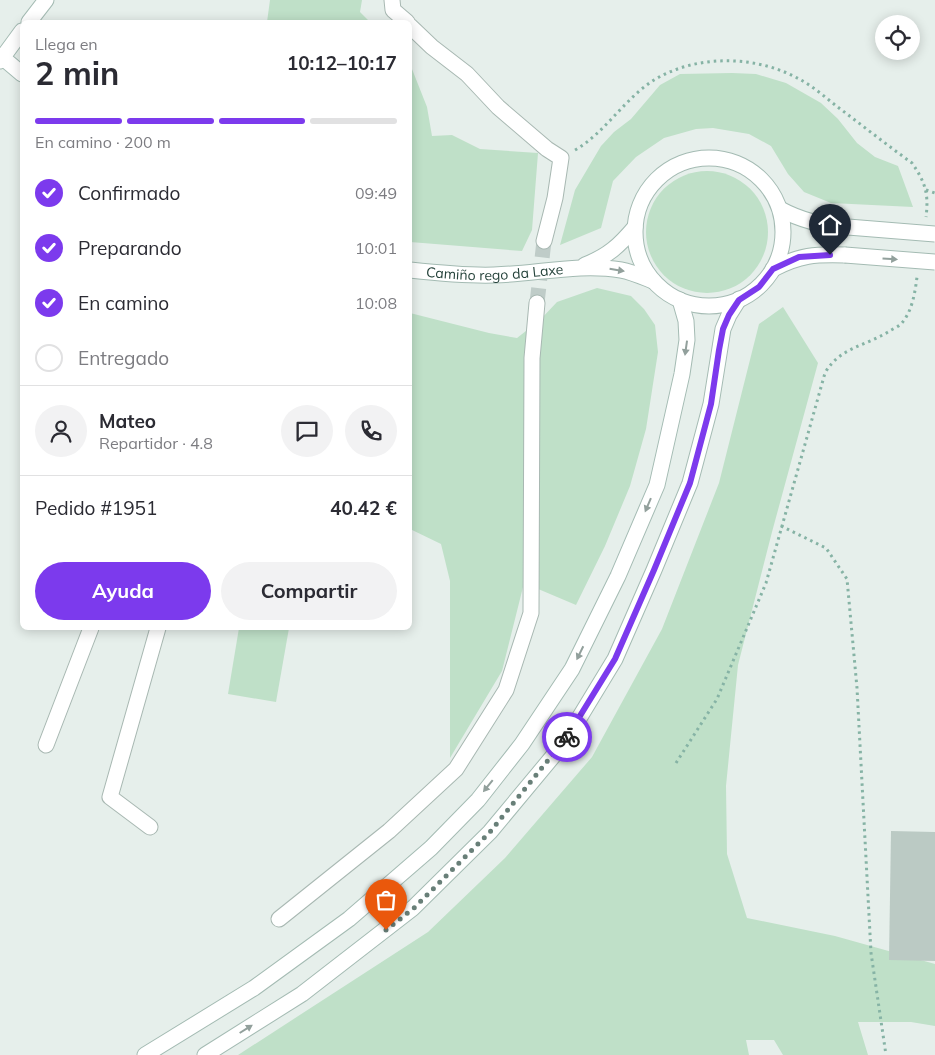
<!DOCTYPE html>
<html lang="es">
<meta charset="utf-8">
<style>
body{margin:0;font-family:Mulish,sans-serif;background:#f2f2f3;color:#2b2b33;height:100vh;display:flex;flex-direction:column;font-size:19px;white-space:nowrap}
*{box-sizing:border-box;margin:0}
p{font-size:16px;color:#7c7c81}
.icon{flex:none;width:28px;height:28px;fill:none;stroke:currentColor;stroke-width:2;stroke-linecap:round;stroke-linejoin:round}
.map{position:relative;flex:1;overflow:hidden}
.side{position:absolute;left:20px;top:20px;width:392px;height:610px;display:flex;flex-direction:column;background:#fff;border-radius:8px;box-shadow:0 2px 12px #0003}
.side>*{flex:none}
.buttons{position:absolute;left:875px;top:15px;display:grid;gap:10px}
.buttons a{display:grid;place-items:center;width:45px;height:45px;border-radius:50%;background:#fff;box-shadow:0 2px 12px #0003;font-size:25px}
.pin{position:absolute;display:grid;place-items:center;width:42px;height:42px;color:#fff;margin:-51px -21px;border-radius:50% 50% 50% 0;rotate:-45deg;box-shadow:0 0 5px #0007}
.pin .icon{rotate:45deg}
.courier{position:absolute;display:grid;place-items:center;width:50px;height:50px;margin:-25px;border:4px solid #7c3aed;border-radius:50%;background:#fff;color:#222;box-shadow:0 1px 6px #0007}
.summary em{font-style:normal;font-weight:700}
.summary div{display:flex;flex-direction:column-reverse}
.summary{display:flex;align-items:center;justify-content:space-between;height:85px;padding:0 15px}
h1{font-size:32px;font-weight:700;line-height:38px}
.bar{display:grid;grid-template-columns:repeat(4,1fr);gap:8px 5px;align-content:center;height:60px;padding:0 15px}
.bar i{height:6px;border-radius:4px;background:#e1e1e2}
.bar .active{background:#7c3aed}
.bar p{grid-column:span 4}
.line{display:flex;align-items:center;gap:12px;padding:0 15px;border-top:1px solid #e1e1e2}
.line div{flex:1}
.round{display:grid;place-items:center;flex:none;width:52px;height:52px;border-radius:26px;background:#f2f2f3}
ol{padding:0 15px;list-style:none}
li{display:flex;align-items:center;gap:15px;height:55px}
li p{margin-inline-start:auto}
li .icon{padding:5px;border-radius:50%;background:#7c3aed;color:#fff;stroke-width:4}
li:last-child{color:#7c7c81}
li i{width:28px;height:28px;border:2px solid #e1e1e2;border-radius:50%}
.action{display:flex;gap:10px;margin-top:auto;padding:10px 15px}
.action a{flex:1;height:58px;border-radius:30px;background:#7c3aed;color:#fff;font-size:20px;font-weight:700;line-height:58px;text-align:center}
.action a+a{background:#f2f2f3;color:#2b2b33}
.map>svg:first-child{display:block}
</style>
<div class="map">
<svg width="935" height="1055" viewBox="0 0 935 1055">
<rect width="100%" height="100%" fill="#e6efeb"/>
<g fill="#bfe0c8">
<polygon points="270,0 362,0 360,12 370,22 267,22"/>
<polygon points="410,64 427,107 432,136 452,135 480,149 538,153 532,230 522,251 410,242"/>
<polygon points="732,73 756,74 786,83 821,103 838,119 857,143 875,157 898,166 913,207 831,203 804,192 788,174 771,146 749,134 713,128 696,129 664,138 636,157 613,181 601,228 560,245 575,190 601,146 614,132 631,119 660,85 680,74"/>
<circle cx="707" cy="232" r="61"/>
<polygon points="597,288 631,296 644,309 655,325 658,352 646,429 630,486 605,546 576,605 524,583 502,671 450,758 450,581 441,544 410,529 410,313 489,333 517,338 540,320 557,302"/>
<polygon points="783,307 818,363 772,532 738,665 726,786 727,854 747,918 835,936 935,964 935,1026 911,1022 858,1022 868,1055 783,1055 774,1040 746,1040 749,1055 238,1055 428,932 505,858 592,757 662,629 719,483 759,324"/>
<polygon points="239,628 289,628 276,702 228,694"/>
</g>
<polygon fill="#bbcac4" points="891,831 935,832 935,961 889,960"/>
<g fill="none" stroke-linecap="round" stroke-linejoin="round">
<polyline stroke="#bfccc8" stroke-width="15" stroke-dasharray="15 8" stroke-linecap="butt" points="537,303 544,241"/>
<g stroke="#a8b8b2" stroke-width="17">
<g id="street">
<polyline points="392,0 393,10 407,22"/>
<polyline points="410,26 432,47 467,74 498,107 547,149 561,158 555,198 544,241"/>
<polyline points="46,745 91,628"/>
<polyline points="150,827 110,797 158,628"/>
<polyline points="279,919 389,831 456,769 506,690 531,613 532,358 537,303"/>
</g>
</g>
<g stroke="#a4bbb3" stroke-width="17">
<g id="secondary">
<polyline points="29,22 46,0"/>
<polyline points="3,58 22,74"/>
<polyline points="0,61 22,31"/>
<circle cx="709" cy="232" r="74"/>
<path d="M780 209C802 221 823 226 848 227"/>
<path d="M585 265C608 256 619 246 635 227"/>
<path d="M773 269C800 255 815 254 845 255"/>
<path id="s1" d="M410 270C438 273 466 276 494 275 536 274 579 263 621 270 632 272 643 277 653 281"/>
<polyline points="145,1055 254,988 349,919 431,848 478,800 522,744 572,669 618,576 657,485 682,374 687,340 686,321 680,300"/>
<polyline points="205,1055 302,994 413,908 490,832 564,743 615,659 654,570 690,483 711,404 723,329 729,315 739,299"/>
</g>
</g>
<g stroke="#86b3a5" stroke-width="3" stroke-dasharray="2.5 4" stroke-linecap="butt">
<path d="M575 150C605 133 624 99 654 80 697 54 756 55 799 79 813 86 826 98 839 108 863 126 887 145 912 163 925 182 929 193 926 217"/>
<polyline points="926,190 935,193"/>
<polyline points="781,526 826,548 847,579 857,688 871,953 886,1055"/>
<path d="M676 763 717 699 766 583 825 373C839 348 865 346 888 332 892 329 898 327 901 324 912 312 915 293 917 277"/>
</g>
<use href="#street" stroke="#fff" stroke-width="15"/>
<use href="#secondary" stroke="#fff" stroke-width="15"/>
<g stroke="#a4bbb3" stroke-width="17" stroke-linecap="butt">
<g id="secondary-bridge">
<polyline points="848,227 935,234"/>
<polyline points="845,255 935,262"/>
</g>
</g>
<use href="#secondary-bridge" stroke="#fff" stroke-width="15"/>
</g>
<defs><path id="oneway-solid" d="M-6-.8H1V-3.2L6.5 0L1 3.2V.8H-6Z" transform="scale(1.25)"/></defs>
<g fill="#92a09c">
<use href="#oneway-solid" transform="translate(890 259) rotate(4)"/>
<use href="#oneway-solid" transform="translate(617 270) rotate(9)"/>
<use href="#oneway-solid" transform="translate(686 348) rotate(98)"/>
<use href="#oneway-solid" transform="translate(648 505) rotate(113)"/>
<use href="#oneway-solid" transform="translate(580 653) rotate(116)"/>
<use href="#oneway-solid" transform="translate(488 786) rotate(129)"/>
<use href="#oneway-solid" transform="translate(246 1029) rotate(-32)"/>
</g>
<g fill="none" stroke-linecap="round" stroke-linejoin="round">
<polyline stroke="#687f78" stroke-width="5" stroke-dasharray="0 9" points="386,930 414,908 490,832 567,737"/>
<polyline stroke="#7c3aed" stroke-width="6" points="567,737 615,659 654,570 690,483 711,404 719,350 723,329 729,315 739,300 759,287 773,269 799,257 830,255"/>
</g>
<g text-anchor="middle" stroke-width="4.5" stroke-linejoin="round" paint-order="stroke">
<g font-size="14" fill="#24423a" stroke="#f7fbf9">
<text dy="5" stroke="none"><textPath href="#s1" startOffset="85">Camiño rego da Laxe</textPath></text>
</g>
</g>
</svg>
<div class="buttons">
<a><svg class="icon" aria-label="locate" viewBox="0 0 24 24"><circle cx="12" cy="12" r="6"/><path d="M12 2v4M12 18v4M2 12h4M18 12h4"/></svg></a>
</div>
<div class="pin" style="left:386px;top:930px;background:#ea580c"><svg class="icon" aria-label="bag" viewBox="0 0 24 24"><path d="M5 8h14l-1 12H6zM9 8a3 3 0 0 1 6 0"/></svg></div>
<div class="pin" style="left:830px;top:255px;background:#1f2937"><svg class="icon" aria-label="home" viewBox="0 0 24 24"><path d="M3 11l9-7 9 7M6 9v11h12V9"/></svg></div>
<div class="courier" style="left:567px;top:737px"><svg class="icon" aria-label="bike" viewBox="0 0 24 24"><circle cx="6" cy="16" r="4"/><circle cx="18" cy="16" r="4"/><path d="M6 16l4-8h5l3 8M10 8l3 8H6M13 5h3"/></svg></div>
<section class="side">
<div class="summary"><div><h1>2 min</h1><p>Llega en</p></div><em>10:12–10:17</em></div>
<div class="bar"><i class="active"></i><i class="active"></i><i class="active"></i><i></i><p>En camino · 200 m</p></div>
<ol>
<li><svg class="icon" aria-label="check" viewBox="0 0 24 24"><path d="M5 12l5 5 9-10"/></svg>Confirmado<p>09:49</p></li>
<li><svg class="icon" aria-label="check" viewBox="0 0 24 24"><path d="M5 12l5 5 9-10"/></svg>Preparando<p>10:01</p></li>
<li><svg class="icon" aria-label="check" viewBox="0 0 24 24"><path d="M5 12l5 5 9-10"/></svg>En camino<p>10:08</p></li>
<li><i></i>Entregado</li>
</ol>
<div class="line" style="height:90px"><a class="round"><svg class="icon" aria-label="person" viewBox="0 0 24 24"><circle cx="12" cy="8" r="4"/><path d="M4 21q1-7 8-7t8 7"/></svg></a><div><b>Mateo</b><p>Repartidor · 4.8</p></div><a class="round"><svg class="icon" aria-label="chat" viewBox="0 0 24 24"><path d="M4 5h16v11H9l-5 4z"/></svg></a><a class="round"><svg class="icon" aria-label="phone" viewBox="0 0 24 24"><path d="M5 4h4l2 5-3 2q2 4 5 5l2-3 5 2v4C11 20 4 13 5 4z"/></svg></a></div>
<div class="line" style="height:65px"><div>Pedido #1951</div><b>40.42 €</b></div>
<div class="action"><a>Ayuda</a><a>Compartir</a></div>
</section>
</div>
